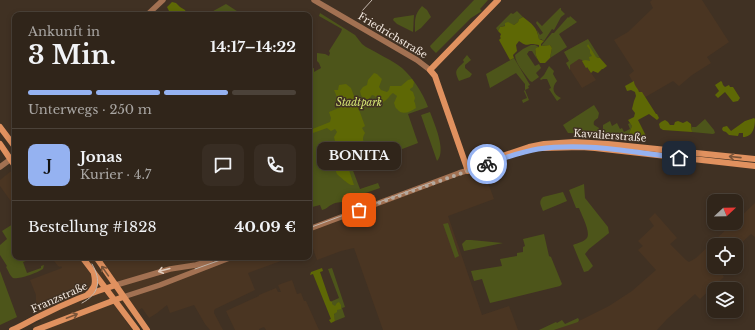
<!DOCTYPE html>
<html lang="de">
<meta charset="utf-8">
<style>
body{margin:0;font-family:"Libre Baskerville",serif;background:#382d23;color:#f1f3f6;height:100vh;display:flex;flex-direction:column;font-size:15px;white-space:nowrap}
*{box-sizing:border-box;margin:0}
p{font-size:13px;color:#a8a5a2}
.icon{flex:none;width:22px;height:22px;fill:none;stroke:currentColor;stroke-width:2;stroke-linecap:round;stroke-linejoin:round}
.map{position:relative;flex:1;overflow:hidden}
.side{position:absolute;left:12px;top:12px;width:300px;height:248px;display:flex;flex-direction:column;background:#30251a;border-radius:8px;box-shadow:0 2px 6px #0003,0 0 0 1px #4b4239}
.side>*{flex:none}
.needle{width:26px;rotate:68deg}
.tools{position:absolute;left:707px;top:194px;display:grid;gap:8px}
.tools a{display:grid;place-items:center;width:36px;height:36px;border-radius:8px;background:#30251a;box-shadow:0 2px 6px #0003,0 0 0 1px #4b4239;font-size:20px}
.pin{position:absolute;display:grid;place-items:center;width:34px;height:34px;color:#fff;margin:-17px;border-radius:8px;box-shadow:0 2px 6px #0006}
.courier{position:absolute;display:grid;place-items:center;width:40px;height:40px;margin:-20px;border:3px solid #95b2f1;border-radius:50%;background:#fff;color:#222;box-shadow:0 1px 5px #0007}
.bubble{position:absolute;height:28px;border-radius:8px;background:#30251a;box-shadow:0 2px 6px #0003,0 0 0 1px #4b4239;font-size:13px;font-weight:700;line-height:28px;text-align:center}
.head em{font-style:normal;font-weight:700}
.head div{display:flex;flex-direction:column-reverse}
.head{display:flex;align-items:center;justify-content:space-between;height:68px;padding:0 16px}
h1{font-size:26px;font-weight:700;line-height:30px}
.bar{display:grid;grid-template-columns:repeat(4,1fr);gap:6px 4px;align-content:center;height:48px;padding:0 16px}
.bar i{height:5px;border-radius:3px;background:#4b4239}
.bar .on{background:#95b2f1}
.bar p{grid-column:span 4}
.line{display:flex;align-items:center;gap:10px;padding:0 16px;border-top:1px solid #4b4239}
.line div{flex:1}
.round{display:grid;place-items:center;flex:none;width:42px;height:42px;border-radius:8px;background:#382d23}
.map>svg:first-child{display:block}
</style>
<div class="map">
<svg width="755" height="330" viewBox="0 0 755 330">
<rect width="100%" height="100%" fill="#403123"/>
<g fill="#4a3522">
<polygon points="652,0 702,0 729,42 707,57 711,63 692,75 679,86 673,81 642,99 629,75 634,71 614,40 628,32 653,8 650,2"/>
<polygon points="586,40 587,67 596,80 582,88 566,63 569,61 564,52"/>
<polygon points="481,164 494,199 448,216 482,315 509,306 518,330 383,330 354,248 341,251 317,260 313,249 309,251 309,227"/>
<polygon points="15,168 15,207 0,186 0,180"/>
<polygon points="755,203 755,237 751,234 736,248 736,245 714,245 714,267 717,267 724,277 700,299 695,294 667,319 657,330 554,330 581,320 609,306 632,291 656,270 638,250 643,246 638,241 654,226 649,219 655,213 677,238 670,244 686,260 689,262 696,258 733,223 736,223 736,221"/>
<polygon points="51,257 292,257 248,273 255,290 215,309 214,311 214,313 223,330 210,330 205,324 194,305 170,313 167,305 157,313 149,318 142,308 125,320 132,330 34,330 32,325 41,321 36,310 36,295 30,280 62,268 61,266 60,267 58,266"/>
<polygon points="292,280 297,294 301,293 304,301 306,301 319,330 266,330 264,327 259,329 259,330 235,330 226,311 259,296 259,295 276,288 278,292 281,292 278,285"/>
</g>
<g fill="#4d551a">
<polygon points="474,0 488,0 480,9 482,11 471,18 436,53 431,48 430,46"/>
<polygon points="226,4 243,15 206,15"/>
<path d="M422 6 427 10 431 17 421 28 415 32C415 20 414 15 422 6Z"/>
<polygon points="560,8 561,8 561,10 565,14 561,17 554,30 552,29 544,41 541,39 539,39 537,30 540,35 543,33 536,23 537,21 542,26"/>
<polygon points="517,11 523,17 519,19 518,22 514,25 510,24 500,27 498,31 496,28 511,13 513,14"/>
<path d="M320 13 355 35 362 44 366 47C377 53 393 61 402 68 413 78 423 93 428 107L408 114 418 143 352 168 360 189 378 183 380 188 351 198 349 194 345 195 347 199 345 202C340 202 336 202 331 205 327 207 327 209 322 210L320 205 312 207 313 210 309 212V68L311 69 314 68V72L321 68 319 63 317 61V53L325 54 329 56 330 53 329 51 341 32 342 29 319 16Z"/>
<polygon points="414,15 413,32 397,24 393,20 394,18"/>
<polygon points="570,16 577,22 559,34 567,47 550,58 552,48 550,45 541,46 552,33 554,33 568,17 569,18"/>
<polygon points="588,39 600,58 597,57 586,68 582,60 579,59 570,65 570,70 566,63 569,61 564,52"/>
<path d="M531 45H535L539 47 535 51 537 59 532 51H529L527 54 535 66 539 64 541 68 536 73 539 77 532 82 530 81C525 74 515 63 515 55L523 49Z"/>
<path d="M467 55 471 60 465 65V68L472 74 470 77 459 81C454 70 456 70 464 62L463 60Z"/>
<polygon points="514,58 530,85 528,86 529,88 525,90 529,100 523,103 522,100 527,98 524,91 525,90 525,84 516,73 490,88 486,74"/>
<path d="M549 66 554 71 553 74 557 81C551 88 553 94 561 98L557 101 549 89 551 88 547 79H543L541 80 540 79 544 75Z"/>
<path d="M594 105 599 113 598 118C595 120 593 121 594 125L599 128V134L568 133 563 125Z"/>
<path d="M430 112C434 123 447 151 437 161L421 115Z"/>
<polygon points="705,119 714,130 715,133 713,134 692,132 692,127 696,127"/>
<polygon points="610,121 612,126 617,123 620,129 622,128 624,132 630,129 628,124 630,123 632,126 628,136 603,134 603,125"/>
<path d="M584 184 585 198 608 227 609 233 589 249 585 254 593 266 588 271 584 272 573 245C577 243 584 242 587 238 591 232 581 214 579 208H576L569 190Z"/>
<path d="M563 192 567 201 543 211C541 205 538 202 543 197Z"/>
<polygon points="448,223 459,256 455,258 443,224"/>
<path d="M13 224 15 227V257H37L23 262 27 273 41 268V266L44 265C43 268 44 269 41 270 37 273 17 280 13 278 10 276 8 270 6 267L7 266 0 255V245L7 239 2 231Z"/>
<polygon points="544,234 549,256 551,257 562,284 560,286 490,303 482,279 474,281 471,271 502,266 500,259 517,256 517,253 523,252 523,247 525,246 523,239"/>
<polygon points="466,240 471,240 503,243 464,251 462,244"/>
<polygon points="332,268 345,307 342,308 345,317 335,321 334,316 335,306 333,306 330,302 339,298 328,269"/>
<polygon points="0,271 17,317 0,325"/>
<polygon points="578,318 579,320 578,322 554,330 539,330 556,322 557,323 562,320 565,324"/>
</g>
<g fill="#5e6805">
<polygon points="172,2 176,3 180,7 185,10 187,15 165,15 169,11 167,7"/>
<path d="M523 17C532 24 537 27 539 39L544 41 541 44V46L550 45 552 48 550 58 545 63H540C537 59 534 53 536 48L539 47V45C537 45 535 44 533 44 526 44 527 47 519 41L516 45 517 51 513 55 514 58 510 60 499 40 501 38 500 37 501 34 498 31 500 27 505 26V23L508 22 514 25 518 22 519 19Z"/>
<polygon points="588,44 596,57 600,58 607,66 603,69 602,69 598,73 593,71 591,73 587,67 586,68 582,61 585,60 590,61 589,57 592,56 590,53 590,50 587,46"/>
<path d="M374 73 377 74 382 79 379 87 381 90 387 92 389 90 390 86H401L408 80 412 79 414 82 413 87 410 89V90L413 92 415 98 414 101 415 103 416 108C410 112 402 116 397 109 395 108 395 105 394 103L397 96 393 93C389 95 389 100 381 103 377 100 377 96 372 95L369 99H364L361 95 360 91 363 87 367 85 368 80Z"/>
<path d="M634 81C634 86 638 88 639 92H642L656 114H657L659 118 657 120 649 114 638 120 646 136 644 138 628 136 632 126 628 120 634 117 635 113 632 109 634 101 636 96 635 92 631 90 627 91 625 86Z"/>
<polygon points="721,81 722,82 723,85 725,87 729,85 730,87 733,87 740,98 738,101 733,102 725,92 718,98 715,95 719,91 715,85"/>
<path d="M346 84 351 88 365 126 362 128 365 133C361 140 364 140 365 147 365 149 364 151 364 153L357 157C356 165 354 165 348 167L354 185C353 185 352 185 351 185 348 184 339 176 337 174 334 168 338 166 330 163L329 157 333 152 330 147 335 141 334 137 337 132 335 129 331 131 327 128 313 133H311L310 130 330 122 331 118 329 112 341 107 334 90H338L339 85Z"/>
<path d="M754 118 755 119C755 127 753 137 743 137V133H739L738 136 729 135 726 132 723 131 722 129 723 127 727 126 731 131 745 121Z"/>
<polygon points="665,120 668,122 670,125 674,125 675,122 678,121 683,123 687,121 691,124 692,132 663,130 660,128 659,124 661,122"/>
<polygon points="322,268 323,271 320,272 330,301 332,302 332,304 335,306 337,303 339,302 341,305 341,309 337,310 337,312 334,314 335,321 331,323 329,320 331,319 313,274 310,275 311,272"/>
</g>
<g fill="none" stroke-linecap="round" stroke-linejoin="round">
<g stroke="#a27152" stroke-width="5.5">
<polyline points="314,0 417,60 430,70"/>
<polyline points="147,15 163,0"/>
<polyline points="0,167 15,156"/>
<polyline points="309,229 459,173 476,168"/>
<polyline points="116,285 170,269 196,265 210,261"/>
<polyline points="123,297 160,285 232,257"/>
</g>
<g stroke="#e0915f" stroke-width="6">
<polyline points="0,127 15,147"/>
<polyline points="0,144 15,166"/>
<polyline points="544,148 581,147 595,148 755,166"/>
<polyline points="467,168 529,147 544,144 574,142 608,144 755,159"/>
<polyline points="468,171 437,82 435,76 430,70 498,0"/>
<polyline points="82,257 137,330"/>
<polyline points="96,257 147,330"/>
<path d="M88 294C95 287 96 284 94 274"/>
<path d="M12 330C22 326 31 320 40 316 64 304 90 293 116 285"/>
<polyline points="36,330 123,297"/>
</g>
<g stroke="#c4b8ae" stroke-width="1">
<polyline points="359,19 362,11 372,0"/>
<polyline points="309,228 433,182"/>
<polyline points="195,269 229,257"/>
<path d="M82 303C99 294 102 281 92 264"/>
</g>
</g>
<defs><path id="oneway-shaft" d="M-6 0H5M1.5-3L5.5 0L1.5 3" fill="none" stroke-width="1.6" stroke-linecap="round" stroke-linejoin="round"/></defs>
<g stroke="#785338">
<use href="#oneway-shaft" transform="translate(735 157) rotate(-174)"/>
<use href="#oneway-shaft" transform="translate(105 271) rotate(-125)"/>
<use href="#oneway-shaft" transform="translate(72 316) rotate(-21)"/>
</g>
<use stroke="#e0ccbd" href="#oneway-shaft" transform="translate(164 270) rotate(165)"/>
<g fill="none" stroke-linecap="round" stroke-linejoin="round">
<polyline stroke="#b5a99e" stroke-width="4" stroke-dasharray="0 7.2" points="359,210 487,164"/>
<path stroke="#95b2f1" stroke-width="5" d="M487 164C504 158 520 152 538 149 584 142 633 152 679 158"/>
</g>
<g text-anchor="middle" stroke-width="3" stroke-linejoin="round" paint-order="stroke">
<g font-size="10" fill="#f4eae1" stroke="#403123">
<text transform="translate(393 35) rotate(31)" y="4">Friedrichstraße</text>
<text transform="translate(610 135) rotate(4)" y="4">Kavalierstraße</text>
<text transform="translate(59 297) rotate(-24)" y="4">Franzstraße</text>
</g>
<g font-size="10" font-style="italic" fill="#d6e774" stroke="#403123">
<text x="359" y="106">Stadtpark</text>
</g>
</g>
</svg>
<div class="tools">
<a><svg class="needle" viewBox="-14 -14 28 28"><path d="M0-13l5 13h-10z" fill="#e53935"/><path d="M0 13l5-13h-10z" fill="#a8a5a2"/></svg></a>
<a><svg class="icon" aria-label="locate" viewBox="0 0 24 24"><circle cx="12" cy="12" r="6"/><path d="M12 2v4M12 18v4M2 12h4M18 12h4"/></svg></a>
<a><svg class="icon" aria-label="layers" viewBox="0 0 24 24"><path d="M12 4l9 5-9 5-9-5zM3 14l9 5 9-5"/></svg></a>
</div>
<div class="pin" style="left:359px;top:210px;background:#ea580c"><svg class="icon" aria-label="bag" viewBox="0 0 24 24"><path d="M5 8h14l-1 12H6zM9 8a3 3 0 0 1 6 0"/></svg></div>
<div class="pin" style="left:679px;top:158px;background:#1f2937"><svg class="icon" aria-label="home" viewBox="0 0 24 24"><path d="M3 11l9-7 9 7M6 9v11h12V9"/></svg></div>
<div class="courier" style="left:487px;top:164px"><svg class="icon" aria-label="bike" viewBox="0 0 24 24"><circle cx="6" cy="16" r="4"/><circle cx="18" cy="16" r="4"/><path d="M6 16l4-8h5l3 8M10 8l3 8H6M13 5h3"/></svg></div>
<div class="bubble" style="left:317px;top:142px;width:84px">BONITA</div>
<section class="side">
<div class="head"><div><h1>3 Min.</h1><p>Ankunft in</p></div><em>14:17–14:22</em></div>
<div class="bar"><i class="on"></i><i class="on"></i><i class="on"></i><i></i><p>Unterwegs · 250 m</p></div>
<div class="line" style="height:72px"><b class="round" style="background:#95b2f1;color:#111">J</b><div><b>Jonas</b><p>Kurier · 4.7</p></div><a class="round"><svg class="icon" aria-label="chat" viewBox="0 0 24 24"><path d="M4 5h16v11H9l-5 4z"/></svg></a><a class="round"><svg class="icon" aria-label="phone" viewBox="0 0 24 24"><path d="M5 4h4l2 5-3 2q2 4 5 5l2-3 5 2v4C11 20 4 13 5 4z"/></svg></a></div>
<div class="line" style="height:52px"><div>Bestellung #1828</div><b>40.09 €</b></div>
</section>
</div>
